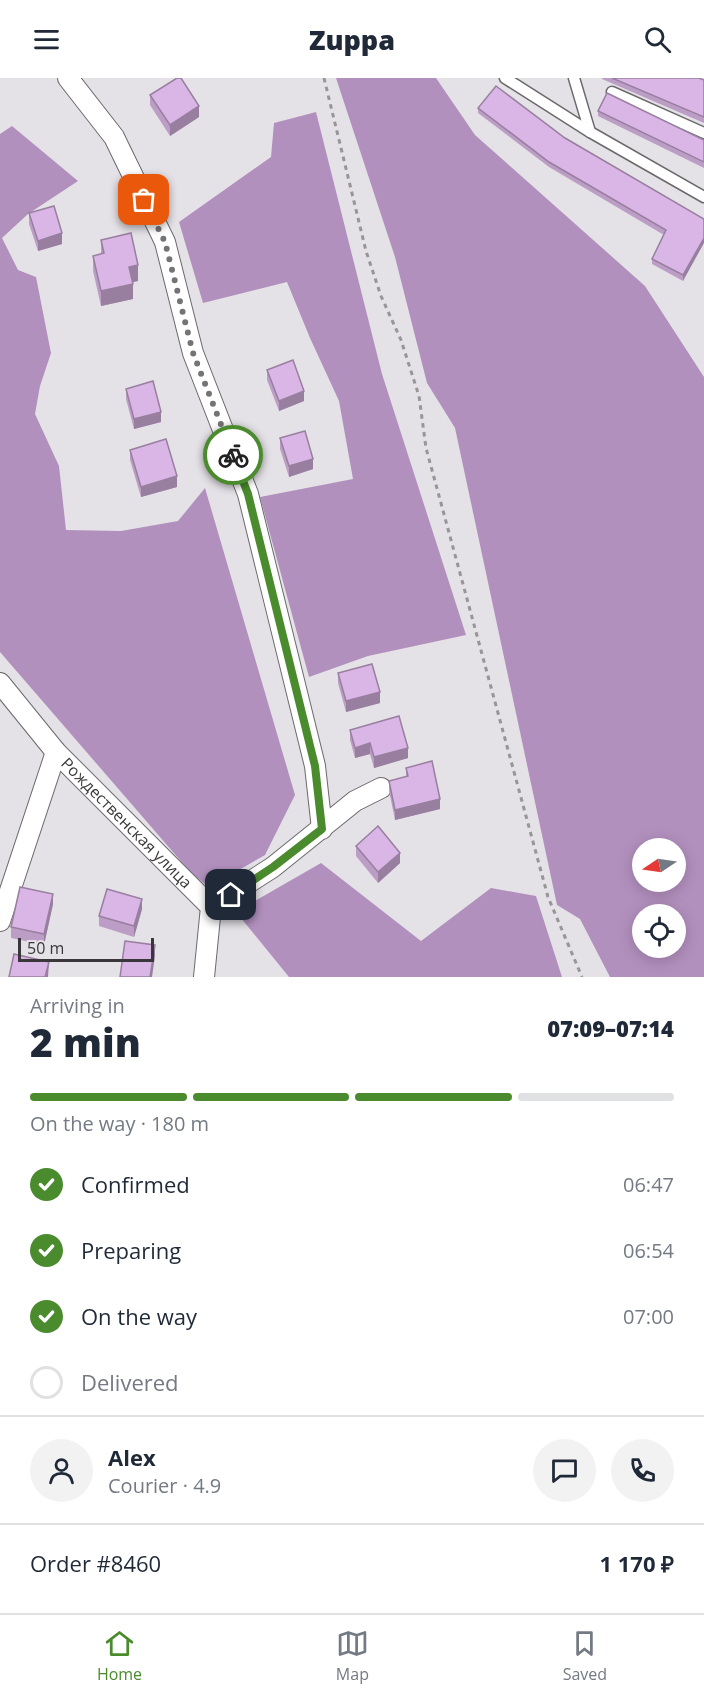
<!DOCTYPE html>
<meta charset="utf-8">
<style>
body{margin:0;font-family:"Open Sans",sans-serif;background:#f2f2f3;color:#1f2937;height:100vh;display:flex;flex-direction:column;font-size:22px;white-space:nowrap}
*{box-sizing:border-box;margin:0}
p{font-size:20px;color:#747a83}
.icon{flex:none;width:33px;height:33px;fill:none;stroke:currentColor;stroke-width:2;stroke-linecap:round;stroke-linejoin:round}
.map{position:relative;height:899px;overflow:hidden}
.details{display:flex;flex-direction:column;background:#fff;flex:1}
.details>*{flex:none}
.needle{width:39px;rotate:257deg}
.buttons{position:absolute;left:632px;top:760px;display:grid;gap:12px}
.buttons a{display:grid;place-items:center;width:54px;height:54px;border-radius:50%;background:#fff;box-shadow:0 3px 15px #0003;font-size:30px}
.scale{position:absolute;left:18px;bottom:15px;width:136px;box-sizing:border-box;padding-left:6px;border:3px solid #393739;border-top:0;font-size:16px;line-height:21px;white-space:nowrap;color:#393739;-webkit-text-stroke:4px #e5e2e7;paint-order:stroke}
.pin{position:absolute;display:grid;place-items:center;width:51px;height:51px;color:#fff;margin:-26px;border-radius:12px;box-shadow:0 3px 9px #0006}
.courier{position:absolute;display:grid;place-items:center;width:60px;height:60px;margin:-30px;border:4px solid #4a8b2d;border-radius:50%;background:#fff;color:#222;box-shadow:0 2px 8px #0007}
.summary em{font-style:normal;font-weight:800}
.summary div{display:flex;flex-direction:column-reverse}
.summary{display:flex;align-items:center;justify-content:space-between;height:102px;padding:0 30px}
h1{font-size:39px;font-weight:800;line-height:45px}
.bar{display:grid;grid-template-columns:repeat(4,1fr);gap:9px 6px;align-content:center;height:72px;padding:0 30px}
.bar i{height:8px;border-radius:4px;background:#e0e1e3}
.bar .on{background:#4a8b2d}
.bar p{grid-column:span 4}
.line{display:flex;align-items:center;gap:15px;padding:0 30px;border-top:2px solid #e0e1e3}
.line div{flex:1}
.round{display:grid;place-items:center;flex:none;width:63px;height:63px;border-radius:32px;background:#f2f2f3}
ol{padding:0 30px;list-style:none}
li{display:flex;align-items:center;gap:18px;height:66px}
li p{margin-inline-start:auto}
li .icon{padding:6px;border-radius:50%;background:#4a8b2d;color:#fff;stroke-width:4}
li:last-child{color:#747a83}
li i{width:33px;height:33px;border:3px solid #e0e1e3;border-radius:50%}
header{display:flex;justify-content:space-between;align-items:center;height:78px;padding:0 30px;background:#fff;font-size:27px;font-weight:800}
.menu{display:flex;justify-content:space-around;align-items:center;height:84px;border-top:2px solid #e0e1e3;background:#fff;font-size:16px;color:#747a83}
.menu a{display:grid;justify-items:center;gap:3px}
.menu .on{color:#4a8b2d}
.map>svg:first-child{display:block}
</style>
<header><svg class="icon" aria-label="menu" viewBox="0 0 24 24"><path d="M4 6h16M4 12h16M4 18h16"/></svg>Zuppa<svg class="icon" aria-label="search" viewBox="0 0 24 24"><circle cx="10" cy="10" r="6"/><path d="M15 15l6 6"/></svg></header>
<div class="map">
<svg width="704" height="899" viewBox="0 0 704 899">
<rect width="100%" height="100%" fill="#e5e2e7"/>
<g fill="#b290be" fill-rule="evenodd">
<path d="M336 0H436L475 57 645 208 704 299V899H610L580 841 557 827 455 350 427 305 395 179ZM642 771H675V804H642ZM642 837H675V870H642Z"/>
<polygon points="316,34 382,296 466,557 368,578 309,599 260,419 353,401 339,323 310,260 287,204 203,225 179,144 271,79 274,45"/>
<polygon points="12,48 78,103 28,136 2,160 18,192 36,199 51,275 40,308 35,336 59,388 66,452 121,453 178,443 205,410 295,717 265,777 209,809 192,796 0,574 0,56"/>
<polygon points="321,785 421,863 491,810 536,818 562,899 289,899 236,834"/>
</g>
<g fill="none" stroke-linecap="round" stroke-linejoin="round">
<g stroke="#6c696d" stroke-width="13">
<g id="lane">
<polyline points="505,0 590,54 704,119"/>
<polyline points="574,0 590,54"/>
<polyline points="612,14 704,55"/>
</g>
</g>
<g stroke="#6c696d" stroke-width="22">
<g id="street">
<polyline points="68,0 114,59 165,164 193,275 248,416 315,688 322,751"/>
<path id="s1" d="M0 605 56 674 211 829 204 899"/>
<polyline points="211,829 273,789 355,723 381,710"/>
<polyline points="0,843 56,674"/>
</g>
</g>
<polyline stroke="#979598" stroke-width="3" stroke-dasharray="4.5 4.5" stroke-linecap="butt" points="324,0 366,173 381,218 401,262 419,318 426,370 548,819 582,899"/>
<use href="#lane" stroke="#fff" stroke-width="10"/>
<use href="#street" stroke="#fff" stroke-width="20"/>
</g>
<g fill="#bb9dc5">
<polygon points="602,0 699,0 704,2 704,45 602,1"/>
<polygon points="150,17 199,39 170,58 150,27"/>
<polygon points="478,30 565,60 704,141 683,203 652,186 652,181 664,157 549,89 478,35"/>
<polygon points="598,33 704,62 704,90 598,38"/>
<polygon points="29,135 62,166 38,173 29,146"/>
<polygon points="101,162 138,203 132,204 133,221 101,228 93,193 93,178 101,176"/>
<polygon points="267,292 304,323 279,333 267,302"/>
<polygon points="126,311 161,344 134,351 126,321"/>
<polygon points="280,360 313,391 289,399 280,371"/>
<polygon points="130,372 177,409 141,419 130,382"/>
<polygon points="338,595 380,625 346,634 338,605"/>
<polygon points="350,652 408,680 374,690 370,676 355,680 350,662"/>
<polygon points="406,690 440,731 395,742 389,713 389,703 406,699"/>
<polygon points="356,768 400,785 378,805 356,778"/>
<polygon points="53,826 44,867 11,860 11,849"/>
<polygon points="142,831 134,859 99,848 99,838"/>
</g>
<g fill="#987fa0">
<polygon points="199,28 199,39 170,58 170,47"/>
<polygon points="62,155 62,166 38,173 38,163"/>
<polygon points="704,160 704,165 683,203 683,197"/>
<polygon points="138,187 138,203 129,205 129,189"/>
<polygon points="133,206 133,221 101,228 101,213"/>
<polygon points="304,313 304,323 279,333 279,323"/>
<polygon points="161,334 161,344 134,351 134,341"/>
<polygon points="313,381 313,391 289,399 289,388"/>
<polygon points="177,398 177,409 141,419 141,409"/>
<polygon points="380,614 380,625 346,634 346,623"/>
<polygon points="370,665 370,676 355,680 355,670"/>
<polygon points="408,670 408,680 374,690 374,679"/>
<polygon points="440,721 440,731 395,742 395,732"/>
<polygon points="400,775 400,785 378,805 378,794"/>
<polygon points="53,816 53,826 44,867 44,856"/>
<polygon points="142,821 142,831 134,859 134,848"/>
<polygon points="155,867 155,878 152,899 150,899"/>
<polygon points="49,884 48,899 45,899"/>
</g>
<g fill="#d9b6e5" stroke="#987fa0" stroke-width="1.5">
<polygon points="177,0 181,0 199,28 170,47 150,17"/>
<polygon points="612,0 699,0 704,2 704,39"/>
<polygon points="496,8 565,60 704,141 704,160 683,197 652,181 666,152 549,84 478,30"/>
<polygon points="607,15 704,62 704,84 598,33"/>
<polygon points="54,128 62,155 38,163 29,135"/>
<polygon points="131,155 138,187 129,189 133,206 101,213 93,178 104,175 101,162"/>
<polygon points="293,282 304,313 279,323 267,292"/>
<polygon points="153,303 161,334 134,341 126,311"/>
<polygon points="305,353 313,381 289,388 280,360"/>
<polygon points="166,361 177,398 141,409 130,372"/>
<polygon points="372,586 380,614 346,623 338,595"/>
<polygon points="399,638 408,670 374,679 370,665 355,670 350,652"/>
<polygon points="432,683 440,721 395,732 389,703 408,698 406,690"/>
<polygon points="378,748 400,775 378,794 356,768"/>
<polygon points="20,809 53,816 44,856 11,849"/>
<polygon points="107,811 142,821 134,848 99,838"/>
<polygon points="125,863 155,867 150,899 120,899"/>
<polygon points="14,876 49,884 45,899 9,899"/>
</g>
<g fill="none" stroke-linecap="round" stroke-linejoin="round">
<polyline stroke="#757376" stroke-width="6" stroke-dasharray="0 10.8" points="144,122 165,164 193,275 233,377"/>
<polyline stroke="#4a8b2d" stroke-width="8" points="231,817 273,789 322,751 315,688 248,416 233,377"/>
</g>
<g text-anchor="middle" stroke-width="5" stroke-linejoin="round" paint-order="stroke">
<g font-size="16" fill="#393739" stroke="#e5e2e7">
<text dy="6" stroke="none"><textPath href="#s1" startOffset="189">Рождественская улица</textPath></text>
</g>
</g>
</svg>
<div class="buttons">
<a><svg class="needle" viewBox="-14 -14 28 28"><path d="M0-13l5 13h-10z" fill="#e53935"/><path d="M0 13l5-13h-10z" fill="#747a83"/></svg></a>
<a><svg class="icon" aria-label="locate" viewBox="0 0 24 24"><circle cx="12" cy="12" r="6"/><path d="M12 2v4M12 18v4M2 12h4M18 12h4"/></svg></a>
</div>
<div class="scale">50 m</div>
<div class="pin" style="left:144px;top:122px;background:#ea580c"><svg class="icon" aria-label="bag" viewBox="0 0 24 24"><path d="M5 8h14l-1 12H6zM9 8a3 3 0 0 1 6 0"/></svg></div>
<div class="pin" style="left:231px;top:817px;background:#1f2937"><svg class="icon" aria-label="home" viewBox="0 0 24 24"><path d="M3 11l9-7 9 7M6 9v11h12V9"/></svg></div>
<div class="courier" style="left:233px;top:377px"><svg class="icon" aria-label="bike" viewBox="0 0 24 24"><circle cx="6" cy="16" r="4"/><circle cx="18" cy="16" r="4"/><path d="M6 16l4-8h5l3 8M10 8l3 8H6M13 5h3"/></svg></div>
</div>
<section class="details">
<div class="summary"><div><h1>2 min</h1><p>Arriving in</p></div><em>07:09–07:14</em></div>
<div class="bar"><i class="on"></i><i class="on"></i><i class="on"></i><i></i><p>On the way · 180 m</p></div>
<ol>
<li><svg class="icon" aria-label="check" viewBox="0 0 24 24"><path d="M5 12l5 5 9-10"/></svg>Confirmed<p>06:47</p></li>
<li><svg class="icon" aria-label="check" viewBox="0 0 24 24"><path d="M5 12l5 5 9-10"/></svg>Preparing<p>06:54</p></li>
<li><svg class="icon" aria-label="check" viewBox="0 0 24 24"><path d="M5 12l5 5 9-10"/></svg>On the way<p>07:00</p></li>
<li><i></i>Delivered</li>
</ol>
<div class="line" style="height:108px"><a class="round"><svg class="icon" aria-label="person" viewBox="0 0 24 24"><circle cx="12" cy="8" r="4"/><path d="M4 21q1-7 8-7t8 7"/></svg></a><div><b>Alex</b><p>Courier · 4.9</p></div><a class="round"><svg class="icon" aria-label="chat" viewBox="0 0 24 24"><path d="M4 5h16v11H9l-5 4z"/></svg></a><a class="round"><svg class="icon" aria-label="phone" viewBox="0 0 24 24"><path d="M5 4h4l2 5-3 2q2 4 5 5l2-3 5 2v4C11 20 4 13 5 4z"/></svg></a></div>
<div class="line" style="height:78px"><div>Order #8460</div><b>1 170 ₽</b></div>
</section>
<nav class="menu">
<a class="on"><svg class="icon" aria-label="home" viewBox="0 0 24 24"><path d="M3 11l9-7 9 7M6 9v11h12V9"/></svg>Home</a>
<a><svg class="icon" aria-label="map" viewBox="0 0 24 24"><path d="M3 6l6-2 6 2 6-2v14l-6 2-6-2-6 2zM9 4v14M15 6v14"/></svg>Map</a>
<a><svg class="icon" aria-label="saved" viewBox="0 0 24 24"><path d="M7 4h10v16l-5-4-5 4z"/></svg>Saved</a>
</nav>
